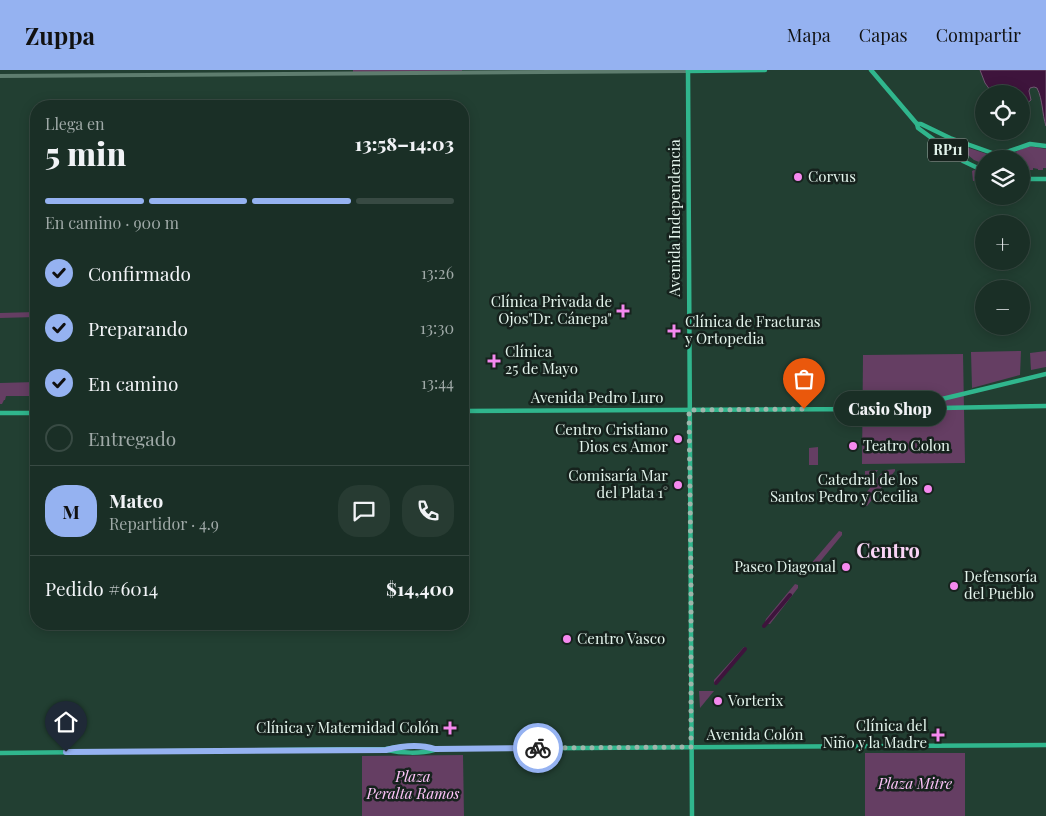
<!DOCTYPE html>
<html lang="es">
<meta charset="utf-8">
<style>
body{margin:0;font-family:"Playfair Display",serif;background:#273b32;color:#f1f3f6;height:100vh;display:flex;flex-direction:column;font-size:19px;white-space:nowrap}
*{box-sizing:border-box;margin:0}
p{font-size:16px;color:#9fa9a7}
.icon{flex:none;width:28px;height:28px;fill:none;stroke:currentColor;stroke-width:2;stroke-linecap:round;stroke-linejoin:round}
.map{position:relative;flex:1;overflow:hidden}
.drawer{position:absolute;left:30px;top:30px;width:439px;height:530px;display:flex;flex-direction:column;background:#1a2f26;border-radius:20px;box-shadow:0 2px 12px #0003,0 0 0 1px #384a43}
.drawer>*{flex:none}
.buttons{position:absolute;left:975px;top:15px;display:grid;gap:10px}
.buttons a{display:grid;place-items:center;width:55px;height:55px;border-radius:50%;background:#1a2f26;box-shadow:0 2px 12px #0003,0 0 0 1px #384a43;font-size:25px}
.pin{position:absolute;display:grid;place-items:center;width:42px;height:42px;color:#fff;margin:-51px -21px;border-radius:50% 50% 50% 0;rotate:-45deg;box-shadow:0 0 5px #0007}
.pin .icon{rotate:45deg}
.courier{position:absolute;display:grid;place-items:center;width:50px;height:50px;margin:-25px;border:4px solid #95b2f1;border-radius:50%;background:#fff;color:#222;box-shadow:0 1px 6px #0007}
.bubble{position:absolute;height:35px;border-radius:18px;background:#1a2f26;box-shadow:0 2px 12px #0003,0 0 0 1px #384a43;font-size:16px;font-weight:800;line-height:35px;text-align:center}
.headline em{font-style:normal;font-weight:800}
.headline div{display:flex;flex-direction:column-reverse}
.headline{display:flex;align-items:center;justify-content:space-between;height:85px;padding:0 15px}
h1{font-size:32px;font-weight:800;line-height:38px}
.bar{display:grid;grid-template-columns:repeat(4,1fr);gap:8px 5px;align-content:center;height:60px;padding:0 15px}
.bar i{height:6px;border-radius:4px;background:#384a43}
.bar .selected{background:#95b2f1}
.bar p{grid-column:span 4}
.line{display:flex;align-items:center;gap:12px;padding:0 15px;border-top:1px solid #384a43}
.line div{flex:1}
.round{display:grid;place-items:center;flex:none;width:52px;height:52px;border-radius:20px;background:#273b32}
ol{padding:0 15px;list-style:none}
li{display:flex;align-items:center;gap:15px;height:55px}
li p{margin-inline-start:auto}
li .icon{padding:5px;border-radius:50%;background:#95b2f1;color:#111;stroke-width:4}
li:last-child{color:#9fa9a7}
li i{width:28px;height:28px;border:2px solid #384a43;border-radius:50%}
header{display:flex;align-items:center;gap:30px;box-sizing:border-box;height:70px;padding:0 25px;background:#95b2f1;color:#111}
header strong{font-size:24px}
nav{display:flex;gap:28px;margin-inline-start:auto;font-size:18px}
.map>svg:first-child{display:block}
</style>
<header>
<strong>Zuppa</strong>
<nav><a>Mapa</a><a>Capas</a><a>Compartir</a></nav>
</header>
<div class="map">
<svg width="1046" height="746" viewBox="0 0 1046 746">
<rect width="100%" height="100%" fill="#223f32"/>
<g fill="#653e63">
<polygon points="353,0 462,0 462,2 353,3"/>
<polygon points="960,75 996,87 1008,85 1029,76 1046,79 1046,98 1043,98 1043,100 1038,100 1038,99 1033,98 1033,100 1027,100 1027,98 1022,98 1021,100 1021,89 984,89 984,94 974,90 957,76"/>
<polygon points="974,100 984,104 984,110 973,111 972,101"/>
<polygon points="36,242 36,247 0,248 0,243"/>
<polygon points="1021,281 1020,305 972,318 971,282"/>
<polygon points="1046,281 1046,297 1031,300 1030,283"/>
<polygon points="462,283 463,283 465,398 462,398"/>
<polygon points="963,284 965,393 862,394 863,285"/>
<polygon points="36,312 35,322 35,333 32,333 32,326 6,326 5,330 4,330 2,334 0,334 0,313"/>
<polygon points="818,377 818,395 809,395 809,378"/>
<polygon points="878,400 865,417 865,401"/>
<polygon points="886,400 895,399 895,401 867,436 866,436 866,423 883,401"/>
<polygon points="839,461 842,462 842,465 814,499 812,500 810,500 809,496"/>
<polygon points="795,514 798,515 798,518 770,554 766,554 765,552 766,549"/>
<polygon points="744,577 746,578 745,580 716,614 714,614 714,610"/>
<polygon points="699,621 714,621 700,638"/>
<rect x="865" y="683" width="100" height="63"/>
<polygon points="463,685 464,746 362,746 362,686"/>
</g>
<path fill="#3e143c" stroke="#705771" d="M980 0H1046V56C1042 44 1043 30 1037 18L1034 17 1030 18 1029 21 1031 30 1026 34 1021 35V24H993L985 13Z"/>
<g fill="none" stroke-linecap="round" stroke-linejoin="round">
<g stroke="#3e143c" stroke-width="4">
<polyline points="764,556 790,525"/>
<polyline points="716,613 745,579"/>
</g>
<polyline stroke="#5e7c6e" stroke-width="4" points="0,6 688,1"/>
<g stroke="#30b68d" stroke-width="4.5">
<polyline points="688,0 692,746"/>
<polyline points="871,0 917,54 918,58 963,91 984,101"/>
<polyline points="688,1 765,0"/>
<polyline points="917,54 921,54 950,68 995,84 1001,84 1030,74 1046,76"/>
<polyline points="1021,109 1046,109"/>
<path d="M919 330C924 333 926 339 922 345"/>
<path d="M909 331C904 336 904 342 909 346"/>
<polyline points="885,338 897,335 912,329 930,332 942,329 1046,304"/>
<polyline points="462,341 881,339 899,342 913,348 916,348 931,341 941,338 1046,336"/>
<polyline points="0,343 36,343"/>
<path d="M387 680C401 683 420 684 434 680"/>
<path d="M0 683 386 679C401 676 420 674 435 679L1046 675"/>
</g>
</g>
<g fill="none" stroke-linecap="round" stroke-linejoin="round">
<polyline stroke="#9fb5ab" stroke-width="5" stroke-dasharray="0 9" points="538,678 691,677 691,506 689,340 804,339"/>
<path stroke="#95b2f1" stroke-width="6" d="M66 682 386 680C401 676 420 674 435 679L538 678"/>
</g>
<g fill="#f589ef" stroke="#16221d" stroke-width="2">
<circle cx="798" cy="107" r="5"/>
<path d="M620.5 233.5h5v5h5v5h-5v5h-5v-5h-5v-5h5z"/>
<path d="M671.5 253.5h5v5h5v5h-5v5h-5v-5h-5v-5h5z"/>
<path d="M491.5 283.5h5v5h5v5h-5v5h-5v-5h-5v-5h5z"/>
<circle cx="678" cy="369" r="5"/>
<circle cx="853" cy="376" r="5"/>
<circle cx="678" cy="415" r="5"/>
<circle cx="928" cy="419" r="5"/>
<circle cx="846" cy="497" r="5"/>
<circle cx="954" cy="516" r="5"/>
<circle cx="567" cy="569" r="5"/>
<circle cx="718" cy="631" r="5"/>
<path d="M447.5 650.5h5v5h5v5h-5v5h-5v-5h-5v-5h5z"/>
<path d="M935.5 657.5h5v5h5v5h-5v5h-5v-5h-5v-5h5z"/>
</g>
<g text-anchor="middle" stroke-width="5" stroke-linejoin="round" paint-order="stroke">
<rect fill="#16221d" stroke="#a6b5ae" stroke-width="1" x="928" y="68.5" width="40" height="23" rx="4"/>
<g font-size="14" font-weight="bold" fill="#e3f4ec">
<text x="948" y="85">RP11</text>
</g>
<g font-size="15" fill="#e3f4ec" stroke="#16221d" text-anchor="start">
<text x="808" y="112">Corvus</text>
<text x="612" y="237" text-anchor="end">Clínica Privada de<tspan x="612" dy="17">Ojos"Dr. Cánepa"</tspan></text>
<text x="685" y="257">Clínica de Fracturas<tspan x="685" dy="17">y Ortopedia</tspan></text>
<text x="505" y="287">Clínica<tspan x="505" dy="17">25 de Mayo</tspan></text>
<text x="668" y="365" text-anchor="end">Centro Cristiano<tspan x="668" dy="17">Dios es Amor</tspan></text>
<text x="863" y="381">Teatro Colon</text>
<text x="668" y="411" text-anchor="end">Comisaría Mar<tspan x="668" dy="17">del Plata 1°</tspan></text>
<text x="918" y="415" text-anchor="end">Catedral de los<tspan x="918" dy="17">Santos Pedro y Cecilia</tspan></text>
<text x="836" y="502" text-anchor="end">Paseo Diagonal</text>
<text x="964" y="512">Defensoría<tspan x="964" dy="17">del Pueblo</tspan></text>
<text x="577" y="574">Centro Vasco</text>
<text x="728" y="636">Vorterix</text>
<text x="927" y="661" text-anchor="end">Clínica del<tspan x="927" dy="17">Niño y la Madre</tspan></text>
<text x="439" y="663" text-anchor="end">Clínica y Maternidad Colón</text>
</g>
<g font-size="15" fill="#e3f4ec" stroke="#16221d">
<text transform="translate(675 148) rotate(-90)" y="5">Avenida Independencia</text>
<text x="597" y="333">Avenida Pedro Luro</text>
<text x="755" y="670">Avenida Colón</text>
</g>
<g font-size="15" font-style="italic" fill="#fec5fa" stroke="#16221d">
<text x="413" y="712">Plaza<tspan x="413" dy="17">Peralta Ramos</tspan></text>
<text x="915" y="719">Plaza Mitre</text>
</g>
<g font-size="20" font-weight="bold" fill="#fbd5f7" stroke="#16221d">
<text x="888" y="488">Centro</text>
</g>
</g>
</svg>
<div class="buttons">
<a><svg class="icon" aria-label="locate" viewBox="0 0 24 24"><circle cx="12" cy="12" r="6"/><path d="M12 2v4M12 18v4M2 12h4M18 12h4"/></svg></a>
<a><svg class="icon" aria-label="layers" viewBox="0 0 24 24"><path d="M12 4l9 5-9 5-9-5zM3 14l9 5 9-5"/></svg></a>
<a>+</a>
<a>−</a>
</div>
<div class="pin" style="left:804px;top:339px;background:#ea580c"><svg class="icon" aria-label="bag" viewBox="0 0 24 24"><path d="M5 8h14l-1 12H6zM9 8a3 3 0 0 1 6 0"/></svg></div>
<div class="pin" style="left:66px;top:682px;background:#1f2937"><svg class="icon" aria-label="home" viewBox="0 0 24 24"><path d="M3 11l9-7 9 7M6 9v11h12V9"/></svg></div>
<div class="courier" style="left:538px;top:678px"><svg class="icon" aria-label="bike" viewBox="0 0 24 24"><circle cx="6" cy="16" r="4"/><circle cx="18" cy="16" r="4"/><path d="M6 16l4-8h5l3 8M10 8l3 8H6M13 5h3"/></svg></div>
<div class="bubble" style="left:834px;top:321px;width:112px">Casio Shop</div>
<section class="drawer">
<div class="headline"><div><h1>5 min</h1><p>Llega en</p></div><em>13:58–14:03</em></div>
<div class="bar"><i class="selected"></i><i class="selected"></i><i class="selected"></i><i></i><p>En camino · 900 m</p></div>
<ol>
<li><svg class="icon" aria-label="check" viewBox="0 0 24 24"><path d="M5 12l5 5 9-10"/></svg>Confirmado<p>13:26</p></li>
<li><svg class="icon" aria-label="check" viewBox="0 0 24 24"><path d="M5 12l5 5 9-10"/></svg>Preparando<p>13:30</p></li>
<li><svg class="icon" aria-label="check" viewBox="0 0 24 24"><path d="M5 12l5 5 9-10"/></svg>En camino<p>13:44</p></li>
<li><i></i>Entregado</li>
</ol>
<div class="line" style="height:90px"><b class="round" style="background:#95b2f1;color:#111">M</b><div><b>Mateo</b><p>Repartidor · 4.9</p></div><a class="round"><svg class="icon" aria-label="chat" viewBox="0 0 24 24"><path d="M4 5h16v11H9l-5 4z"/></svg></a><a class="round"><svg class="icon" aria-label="phone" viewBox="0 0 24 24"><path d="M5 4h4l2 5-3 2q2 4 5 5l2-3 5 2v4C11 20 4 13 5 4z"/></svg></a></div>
<div class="line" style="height:65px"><div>Pedido #6014</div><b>$14,400</b></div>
</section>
</div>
